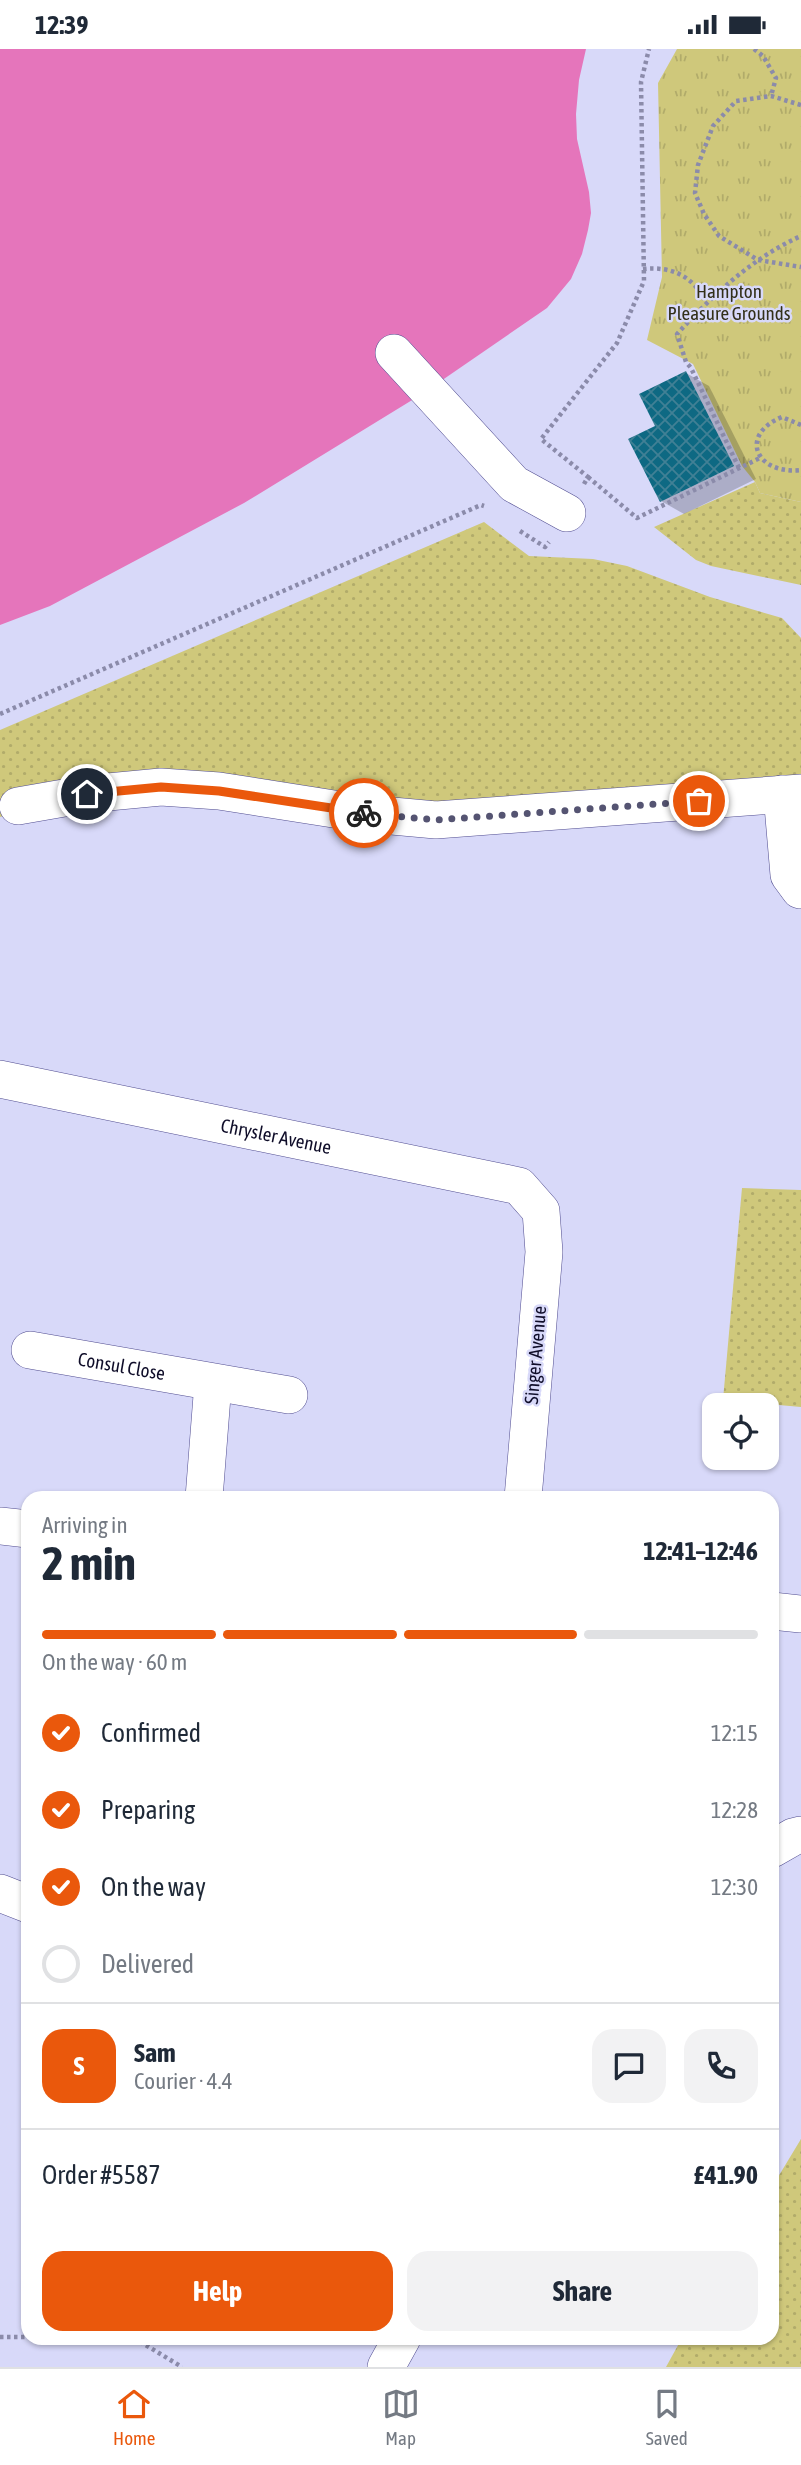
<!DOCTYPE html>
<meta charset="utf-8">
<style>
body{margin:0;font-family:"Asap Condensed",sans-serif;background:#f2f2f3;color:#1f2937;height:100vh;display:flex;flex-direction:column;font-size:26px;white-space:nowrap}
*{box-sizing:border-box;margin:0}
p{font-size:23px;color:#747a83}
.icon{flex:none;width:38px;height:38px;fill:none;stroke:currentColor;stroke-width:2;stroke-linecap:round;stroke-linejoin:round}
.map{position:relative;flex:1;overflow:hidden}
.drawer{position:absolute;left:21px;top:1442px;width:758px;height:854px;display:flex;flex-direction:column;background:#fff;border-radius:21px;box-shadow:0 2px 5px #0004}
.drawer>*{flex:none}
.buttons{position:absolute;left:702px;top:1344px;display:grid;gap:14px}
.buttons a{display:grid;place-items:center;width:77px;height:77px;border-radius:14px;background:#fff;box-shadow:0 2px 5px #0004;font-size:35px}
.pin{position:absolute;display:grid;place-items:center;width:60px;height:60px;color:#fff;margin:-30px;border:4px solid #fff;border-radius:50%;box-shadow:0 2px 7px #0007}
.courier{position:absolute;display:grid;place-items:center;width:70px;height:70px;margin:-35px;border:5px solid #ea580c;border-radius:50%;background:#fff;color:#222;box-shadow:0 2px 9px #0007}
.head em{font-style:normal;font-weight:700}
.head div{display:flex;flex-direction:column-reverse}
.head{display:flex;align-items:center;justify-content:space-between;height:119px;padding:0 21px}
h1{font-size:46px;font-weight:700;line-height:52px}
.bar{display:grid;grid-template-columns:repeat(4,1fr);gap:10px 7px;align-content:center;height:84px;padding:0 21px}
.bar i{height:9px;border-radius:5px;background:#e0e1e3}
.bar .active{background:#ea580c}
.bar p{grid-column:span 4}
.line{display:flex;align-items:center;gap:18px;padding:0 21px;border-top:2px solid #e0e1e3}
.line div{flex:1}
.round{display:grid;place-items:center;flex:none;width:74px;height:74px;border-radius:21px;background:#f2f2f3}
ol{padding:0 21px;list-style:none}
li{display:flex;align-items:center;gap:21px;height:77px}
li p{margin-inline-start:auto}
li .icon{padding:7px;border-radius:50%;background:#ea580c;color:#fff;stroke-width:4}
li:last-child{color:#747a83}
li i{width:38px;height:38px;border:4px solid #e0e1e3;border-radius:50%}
.button{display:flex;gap:14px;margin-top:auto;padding:14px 21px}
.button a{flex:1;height:80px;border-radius:21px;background:#ea580c;color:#fff;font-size:28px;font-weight:700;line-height:80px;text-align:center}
.button a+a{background:#f2f2f3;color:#1f2937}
.status{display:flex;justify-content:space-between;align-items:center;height:49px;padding:0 35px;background:#fff;direction:ltr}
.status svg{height:19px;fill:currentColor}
.dock{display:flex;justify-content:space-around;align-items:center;height:98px;border-top:2px solid #e0e1e3;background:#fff;font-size:19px;color:#747a83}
.dock a{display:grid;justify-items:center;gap:4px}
.dock .active{color:#ea580c}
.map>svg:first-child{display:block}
</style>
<div class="status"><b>12:39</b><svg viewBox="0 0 49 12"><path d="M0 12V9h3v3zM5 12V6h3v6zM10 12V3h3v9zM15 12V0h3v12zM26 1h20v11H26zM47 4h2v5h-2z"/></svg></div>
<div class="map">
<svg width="801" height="2318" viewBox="0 0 801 2318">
<defs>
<pattern id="grass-dots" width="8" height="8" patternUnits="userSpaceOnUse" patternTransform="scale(1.75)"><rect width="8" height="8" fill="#cfc87b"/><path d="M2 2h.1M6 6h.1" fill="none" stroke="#b1ab6a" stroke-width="1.8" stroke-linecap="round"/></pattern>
<pattern id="park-tufts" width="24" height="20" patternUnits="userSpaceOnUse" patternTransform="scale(1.75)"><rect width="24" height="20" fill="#cfc87b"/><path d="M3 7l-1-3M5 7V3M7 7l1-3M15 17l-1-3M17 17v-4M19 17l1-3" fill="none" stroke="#b1ab6a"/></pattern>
<pattern id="building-cross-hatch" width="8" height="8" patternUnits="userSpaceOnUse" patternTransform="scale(1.75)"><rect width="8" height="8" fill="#0e6983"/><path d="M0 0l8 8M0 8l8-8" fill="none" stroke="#418095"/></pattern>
</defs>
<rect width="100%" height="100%" fill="#d8d9f9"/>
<g fill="url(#grass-dots)">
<polygon points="755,433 760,444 801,453 801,536 711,517 696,511 654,478"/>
<polygon points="484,473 529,507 593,510 627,517 710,548 782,569 801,589 801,745 436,771 68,748 0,768 0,681"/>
<polygon points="742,1139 801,1141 801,1358 723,1351"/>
<polygon points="801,2090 801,2318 666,2318 682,2289 772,2289 772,2138"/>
</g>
<polygon fill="url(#park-tufts)" points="677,0 801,0 801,453 760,444 755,433 742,417 693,315 647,291 662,228 658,34"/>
<polygon fill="#e575bb" points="0,0 586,0 579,31 576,65 577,90 589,143 591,164 588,181 582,205 571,230 547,259 422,345 244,454 50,557 0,576"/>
<polygon fill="#0003" points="686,324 709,337 756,430 684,465 661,452 657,377"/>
<polygon fill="url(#building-cross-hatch)" points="686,322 734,417 660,453 628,390 655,377 639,345"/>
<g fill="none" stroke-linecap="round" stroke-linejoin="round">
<g stroke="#504c90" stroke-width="38">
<g id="minor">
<polyline points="394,304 514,435 567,464"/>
<polyline points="782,745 789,826 800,841"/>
<polyline points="18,757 87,745 161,738 219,742 359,764 436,771 801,744"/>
<path id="s1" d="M0 1030 519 1137 541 1162 544 1203 523 1449"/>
<path id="s2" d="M30 1301 289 1346"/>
<polyline points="204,1449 213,1334"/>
<polyline points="0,1477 28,1480"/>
<polyline points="772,1562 801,1565"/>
<polyline points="772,1800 793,1788 801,1786"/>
<polyline points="0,1844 28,1855"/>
<polyline points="386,2318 402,2289"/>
</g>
</g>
<g stroke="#8b8baa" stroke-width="4.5" stroke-dasharray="3.5 3.5" stroke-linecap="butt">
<polyline points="754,0 763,7 776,29 771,47"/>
<polyline points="801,56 771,47 736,52 713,77 698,116 695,144 704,165 719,187 758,211 801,218"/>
<path d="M643 220C672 217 693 227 706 253"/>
<path d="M801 376 782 368C738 386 756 426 801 421"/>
<path d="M739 419 691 319 686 313 677 285C713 246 752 209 801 187"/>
<polyline points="588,428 637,469 760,409"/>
<polyline points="584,435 588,428 541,390 617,294 644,232 641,33 649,0"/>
<polyline points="520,482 545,498 549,493"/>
<polyline points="0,665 481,456 484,457"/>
<polyline points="0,2288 28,2288"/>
<polyline points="134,2289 182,2318"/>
</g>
<use href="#minor" stroke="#fff" stroke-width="37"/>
</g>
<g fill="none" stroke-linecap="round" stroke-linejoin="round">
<polyline stroke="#555472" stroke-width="7" stroke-dasharray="0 12.6" points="364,764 436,771 699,752"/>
<polyline stroke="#ea580c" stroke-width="9" points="87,745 161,738 219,742 364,764"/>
</g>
<g text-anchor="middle" stroke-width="5" stroke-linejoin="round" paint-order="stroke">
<g font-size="19" fill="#322f18" stroke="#d8d9f9">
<text x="729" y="249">Hampton<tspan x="729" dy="22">Pleasure Grounds</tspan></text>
</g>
<g font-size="19" fill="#0f0d29" stroke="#d8d9f9">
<text dy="7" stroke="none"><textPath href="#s1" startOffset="282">Chrysler Avenue</textPath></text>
<text transform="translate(535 1306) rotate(-85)" y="7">Singer Avenue</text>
<text dy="7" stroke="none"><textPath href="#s2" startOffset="93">Consul Close</textPath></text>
</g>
</g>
</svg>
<div class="buttons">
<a><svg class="icon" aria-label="locate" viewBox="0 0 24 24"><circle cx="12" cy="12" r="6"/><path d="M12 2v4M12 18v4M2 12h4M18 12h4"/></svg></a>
</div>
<div class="pin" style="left:699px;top:752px;background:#ea580c"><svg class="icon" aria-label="bag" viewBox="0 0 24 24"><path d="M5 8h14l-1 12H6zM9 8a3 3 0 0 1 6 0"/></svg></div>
<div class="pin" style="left:87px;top:745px;background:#1f2937"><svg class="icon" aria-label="home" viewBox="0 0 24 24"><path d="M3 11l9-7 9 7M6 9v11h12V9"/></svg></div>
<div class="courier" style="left:364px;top:764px"><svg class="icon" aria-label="bike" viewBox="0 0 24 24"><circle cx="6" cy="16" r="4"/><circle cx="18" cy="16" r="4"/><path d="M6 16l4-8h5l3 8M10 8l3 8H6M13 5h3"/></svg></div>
<section class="drawer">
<div class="head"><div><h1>2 min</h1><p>Arriving in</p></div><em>12:41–12:46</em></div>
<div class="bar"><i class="active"></i><i class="active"></i><i class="active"></i><i></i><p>On the way · 60 m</p></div>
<ol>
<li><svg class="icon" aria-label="check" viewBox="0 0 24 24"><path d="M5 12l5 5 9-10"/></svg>Confirmed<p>12:15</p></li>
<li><svg class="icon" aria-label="check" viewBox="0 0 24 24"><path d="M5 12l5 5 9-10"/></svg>Preparing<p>12:28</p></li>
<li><svg class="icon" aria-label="check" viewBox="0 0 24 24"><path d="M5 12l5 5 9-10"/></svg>On the way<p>12:30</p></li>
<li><i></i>Delivered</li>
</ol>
<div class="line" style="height:126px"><b class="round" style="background:#ea580c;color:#fff">S</b><div><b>Sam</b><p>Courier · 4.4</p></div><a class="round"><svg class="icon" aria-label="chat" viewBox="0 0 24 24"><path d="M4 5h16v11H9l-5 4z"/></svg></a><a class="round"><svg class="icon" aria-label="phone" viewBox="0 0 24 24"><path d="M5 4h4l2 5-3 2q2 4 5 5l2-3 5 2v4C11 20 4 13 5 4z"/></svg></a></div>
<div class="line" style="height:91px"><div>Order #5587</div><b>£41.90</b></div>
<div class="button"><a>Help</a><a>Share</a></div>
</section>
</div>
<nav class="dock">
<a class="active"><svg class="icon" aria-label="home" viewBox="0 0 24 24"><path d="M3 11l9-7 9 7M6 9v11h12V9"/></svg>Home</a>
<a><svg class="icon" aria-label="map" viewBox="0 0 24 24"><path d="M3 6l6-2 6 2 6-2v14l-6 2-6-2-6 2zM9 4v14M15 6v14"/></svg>Map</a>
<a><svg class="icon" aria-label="saved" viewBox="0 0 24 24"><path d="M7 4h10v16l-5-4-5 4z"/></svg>Saved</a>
</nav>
